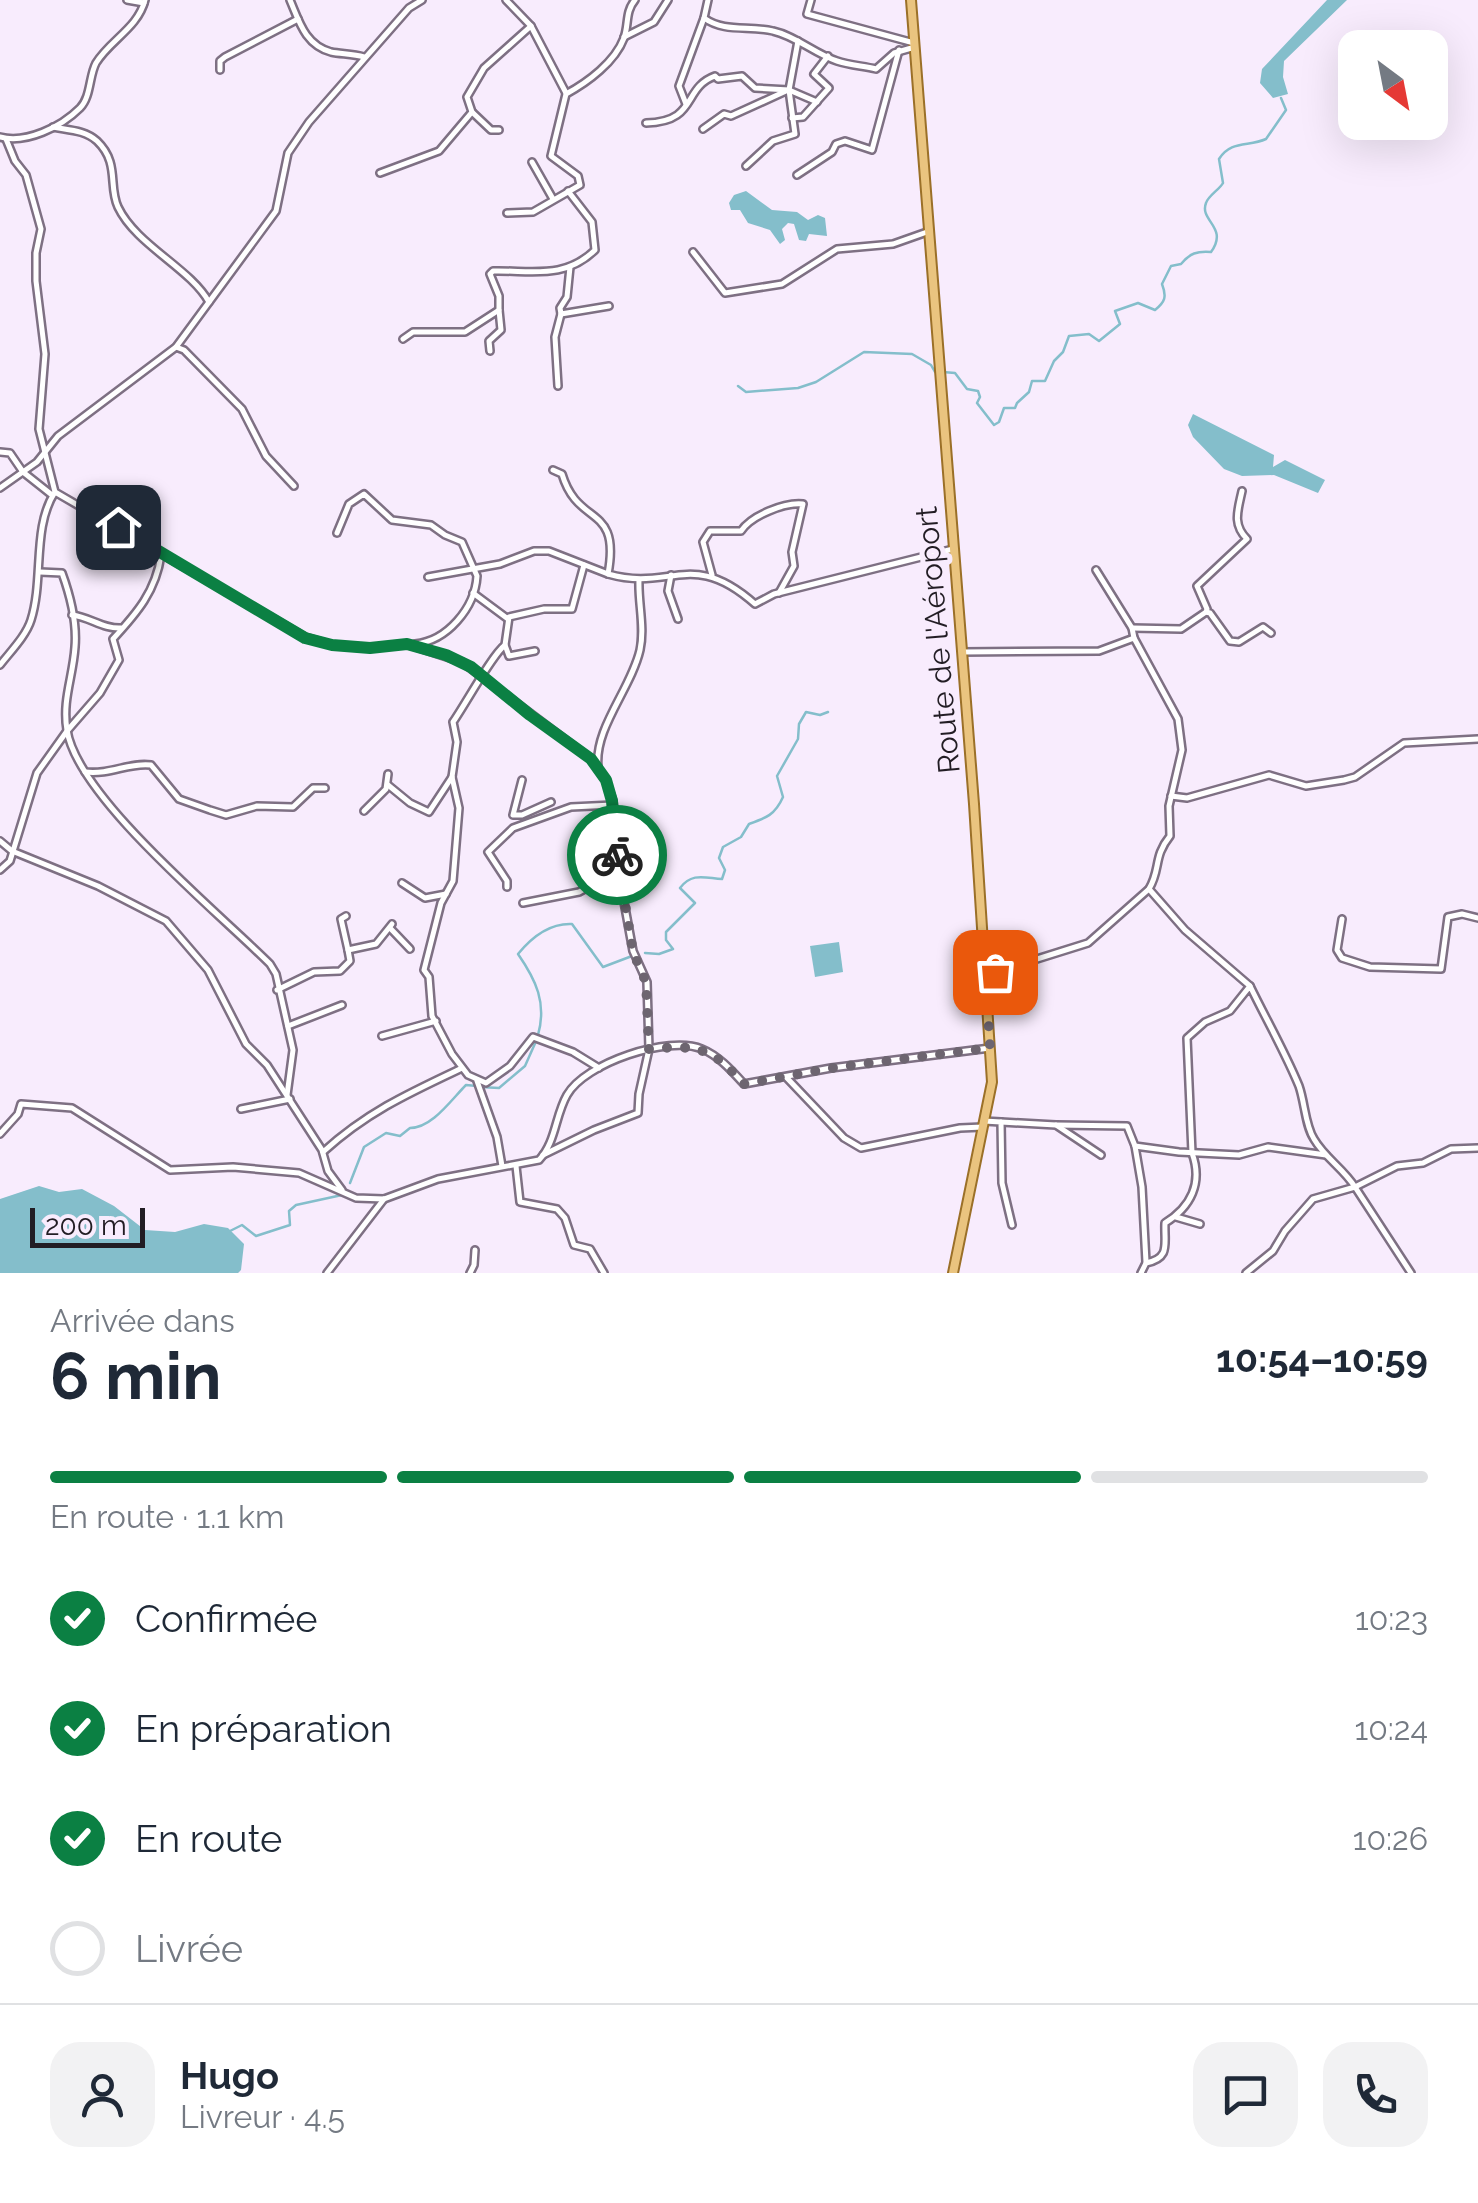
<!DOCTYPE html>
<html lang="fr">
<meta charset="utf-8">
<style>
body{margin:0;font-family:Raleway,sans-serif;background:#f2f2f3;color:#1f2937;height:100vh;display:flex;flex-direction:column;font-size:38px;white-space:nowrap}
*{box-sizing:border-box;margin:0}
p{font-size:32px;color:#747a83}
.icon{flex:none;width:55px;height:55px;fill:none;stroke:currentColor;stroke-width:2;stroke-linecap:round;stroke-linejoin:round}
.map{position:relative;height:1273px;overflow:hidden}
.panel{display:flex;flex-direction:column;background:#fff;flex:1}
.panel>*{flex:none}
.needle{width:65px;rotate:148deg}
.controls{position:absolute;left:1338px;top:30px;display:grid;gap:20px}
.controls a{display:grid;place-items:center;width:110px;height:110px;border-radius:20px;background:#fff;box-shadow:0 10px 40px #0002;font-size:50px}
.scale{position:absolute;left:30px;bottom:25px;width:115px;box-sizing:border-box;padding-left:10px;border:5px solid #221d24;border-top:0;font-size:28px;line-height:35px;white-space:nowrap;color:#221d24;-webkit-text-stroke:8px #f8ecfd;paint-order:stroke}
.pin{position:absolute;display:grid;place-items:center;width:85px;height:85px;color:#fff;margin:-42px;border-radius:20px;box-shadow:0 5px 15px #0006}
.courier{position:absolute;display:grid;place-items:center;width:100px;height:100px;margin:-50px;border:8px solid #0b8043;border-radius:50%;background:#fff;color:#222;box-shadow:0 2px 12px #0007}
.headline em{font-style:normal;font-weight:700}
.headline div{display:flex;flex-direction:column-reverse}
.headline{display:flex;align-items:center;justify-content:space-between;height:170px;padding:0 50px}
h1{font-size:65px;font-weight:700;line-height:75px}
.bar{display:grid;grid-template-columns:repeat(4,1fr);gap:15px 10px;align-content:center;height:120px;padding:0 50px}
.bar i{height:12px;border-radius:8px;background:#e0e1e3}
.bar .active{background:#0b8043}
.bar p{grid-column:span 4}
.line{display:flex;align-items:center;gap:25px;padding:0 50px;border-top:2px solid #e0e1e3}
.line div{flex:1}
.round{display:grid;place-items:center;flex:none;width:105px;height:105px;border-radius:30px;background:#f2f2f3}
ol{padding:0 50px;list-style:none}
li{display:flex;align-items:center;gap:30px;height:110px}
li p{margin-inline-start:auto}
li .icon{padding:10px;border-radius:50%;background:#0b8043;color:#fff;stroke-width:4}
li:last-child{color:#747a83}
li i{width:55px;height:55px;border:5px solid #e0e1e3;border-radius:50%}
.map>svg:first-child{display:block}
</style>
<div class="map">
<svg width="1478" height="1273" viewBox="0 0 1478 1273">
<rect width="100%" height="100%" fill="#f8ecfd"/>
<g fill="#84becb">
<polygon points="1327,0 1347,0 1284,61 1283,77 1288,94 1273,98 1260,83 1262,69"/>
<polygon points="746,191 772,210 797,212 808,220 818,215 825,218 827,236 809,234 806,241 799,240 794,224 788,223 782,229 785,240 780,244 770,230 748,223 740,210 731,210 729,203 734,195"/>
<polygon points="1193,414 1274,455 1273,467 1285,460 1325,480 1318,493 1274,475 1242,476 1224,469 1193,437 1188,425"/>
<polygon points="839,942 843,972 815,977 810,946"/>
<polygon points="39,1186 59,1192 82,1189 114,1206 145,1230 175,1232 204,1224 228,1228 244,1244 241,1270 238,1273 0,1273 0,1199"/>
</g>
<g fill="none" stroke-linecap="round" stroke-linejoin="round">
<g stroke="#84becb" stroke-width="2.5">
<path d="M943 372 955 373 967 389 978 391 980 397 977 403 994 425 999 422 1004 408H1015L1017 403 1029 392 1032 381H1045L1054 361 1063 352 1069 336 1089 334 1099 341 1120 324 1115 311 1138 303 1155 310C1165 302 1167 297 1162 284L1171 266 1181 264C1190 253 1197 251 1211 252 1229 227 1199 221 1206 203 1208 196 1220 189 1223 183L1219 159C1231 140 1248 147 1266 139L1286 110 1281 98"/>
<polyline points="738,386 746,392 798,388 816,382 864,352 912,354 931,365 935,372"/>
<path d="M645 953 659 954 673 949 666 940V932L695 903 680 888C692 872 705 878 722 879L725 870 719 858 723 847 741 837 749 824C766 818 775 815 783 797L777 776 798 739 799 724 806 712 820 715 828 712"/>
<path d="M538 1035C547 1003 536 980 518 954 531 938 550 923 572 924L603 967 632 956"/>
<polyline points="480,1087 499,1088 525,1066 537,1039"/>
<path d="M350 1183 364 1147 386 1133 400 1136 410 1128C432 1128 451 1100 466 1085L477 1086"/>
<polyline points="230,1231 242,1225 256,1236 290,1225 289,1211 296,1205 342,1195"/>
</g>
<g stroke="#7e7083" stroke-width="10">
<g id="minor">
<polyline points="127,0 144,3"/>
<path d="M290 0C299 21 305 45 331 52 341 54 353 54 364 57"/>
<polyline points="506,0 531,26 566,93"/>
<path d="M708 0 704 18C725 33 749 25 773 31 796 36 815 54 837 61 849 65 863 66 876 69L894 53 915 47"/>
<polyline points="811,0 807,14 914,43"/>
<polyline points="624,37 654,22 668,0"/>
<polyline points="220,70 220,61 225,57 298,19"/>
<polyline points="686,104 679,86 704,18"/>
<polyline points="472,112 491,130 499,130"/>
<polyline points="792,118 803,117 829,88 814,74 828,56"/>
<path d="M646 123C698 122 682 88 715 76L718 79 742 76 755 88 789 90 817 102"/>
<path d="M53 127C68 130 85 130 97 141 120 163 108 186 118 207 136 245 190 268 209 302"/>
<polyline points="703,129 724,114 731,116 786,91"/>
<path d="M0 137C26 144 61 127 80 108 91 97 89 76 96 63 110 40 138 28 145 0"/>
<polyline points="6,139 15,161 26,175 41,229 36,253 36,281 45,354 39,429 55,492 305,637 332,645 370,648 407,644 462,662 591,759 606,781 613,801 617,864 633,951 647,982 649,1049 639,1094 638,1113 594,1130 543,1155"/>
<polyline points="532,162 553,199"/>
<polyline points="746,166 773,141 795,134 789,90 798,41"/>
<polyline points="380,173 439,151 472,112 467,97 484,68 531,26"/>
<polyline points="797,175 832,152 836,144 845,141 872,150 899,50"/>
<path d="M507 213 533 212 580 185 578 176 551 156 566 94C588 82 615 62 624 38 629 24 625 12 635 0"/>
<polyline points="693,252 725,293 782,284 837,249 893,244 927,232"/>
<polyline points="570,267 567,297 560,308 561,314 609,306"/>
<path d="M403 339 413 332H465L499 310V296L490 274 493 271C532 270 564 280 595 250L592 222 568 191"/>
<polyline points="176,347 184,350 242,409 266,456 294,486"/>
<polyline points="490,351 489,341 501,330 499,310"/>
<polyline points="558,386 555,337 561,314"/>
<polyline points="0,452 10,453 23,472 52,495"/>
<path d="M553 470 562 474C578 528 621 503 608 574 671 592 692 548 755 604L774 594 953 549"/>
<polyline points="0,488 37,462 58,436 176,347 276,211 288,153 309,122 409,8 422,0"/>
<path d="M337 533 349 504 364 494 392 520 431 525 445 535 462 542 477 576C475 608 447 641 415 644"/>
<path d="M584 565 572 609H544L509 617 505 645C492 655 465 705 453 722L457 742 452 777 459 808 453 881 441 903 424 970 429 977 432 1016 452 1054 468 1075 486 1083 510 1066 533 1037 573 1052 599 1068"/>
<polyline points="1096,570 1132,628 1134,638"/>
<path d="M40 572 62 573C70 595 77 623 75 647 73 677 62 700 67 730 77 797 219 913 270 964L276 974 293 1050 287 1095"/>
<polyline points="671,575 668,591 678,619"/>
<path d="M712 575 703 542 710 531H741C751 516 784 502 803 504L792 552 794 566 779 593"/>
<polyline points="428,577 500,564 534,551 549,551 608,574"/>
<polyline points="473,593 508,619"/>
<polyline points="1206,612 1210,613 1230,641 1239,642 1263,627 1271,633"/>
<path d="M72 615C90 617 103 629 121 628"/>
<path d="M1132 628 1181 629 1206 612 1207 609 1197 586 1247 539C1232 524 1238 510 1242 491"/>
<polyline points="505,645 509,656 535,651"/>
<path d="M962 652 1099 651 1134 638 1178 719 1182 750 1169 806 1170 836C1153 857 1161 869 1149 889L1088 943 986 975"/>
<path d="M0 665C10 652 26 636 31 620 44 579 32 527 55 492"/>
<path d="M598 767C594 728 631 689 640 650 645 627 638 603 639 580"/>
<path d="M85 772C111 775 129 762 151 765L179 799 210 810 226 815 257 806 293 807 313 788H325"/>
<polyline points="522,780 513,815 522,815 551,802"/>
<polyline points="388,785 410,803 429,812 452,777"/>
<polyline points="1171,796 1187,798 1269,775 1306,786 1344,780 1355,777 1404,743 1478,739"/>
<polyline points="364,811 386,789 388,774"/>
<polyline points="0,841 12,851 98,886 166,921 208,970 246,1044 267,1065 322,1150 328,1171 342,1190"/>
<path d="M0 870 10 861 37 773 67 731 100 693 119 660 113 639C137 613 156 591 161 555"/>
<polyline points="402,883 425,898 446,894"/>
<polyline points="507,887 507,881 488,852 513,828 571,807 613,805"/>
<polyline points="1149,889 1185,930 1250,986"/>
<polyline points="523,903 579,892 619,870"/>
<polyline points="346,916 341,919 348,950"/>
<polyline points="1342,919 1337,950 1342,958 1370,967 1441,969 1448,917 1462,914 1478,918"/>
<polyline points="390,928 410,949"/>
<polyline points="277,990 314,972 340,971 350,961 348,950 376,944 392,924"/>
<polyline points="288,1026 342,1005"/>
<polyline points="382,1036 436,1021"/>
<polyline points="787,1078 844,1138 861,1148 960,1128 983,1127"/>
<polyline points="477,1081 497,1137 502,1166"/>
<polyline points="241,1109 290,1099"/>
<polyline points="984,1121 1001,1122 1002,1183 1012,1225"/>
<polyline points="1001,1122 1056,1125 1101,1155"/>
<polyline points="1056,1125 1127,1126 1135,1146 1179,1152 1239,1155 1268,1147 1326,1155"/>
<path d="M0 1134 18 1114 21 1104 72 1108 170 1170 233 1167 299 1173 356 1198 384 1199 438 1179 539 1160C556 1142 555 1116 567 1095 585 1063 668 1035 702 1049 719 1056 732 1071 744 1084L831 1068 990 1048"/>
<polyline points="1135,1146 1142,1187 1146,1262"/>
<path d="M323 1152C367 1112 409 1093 462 1068"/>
<polyline points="516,1166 520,1202 557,1209 565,1218 574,1245 590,1249 604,1273"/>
<polyline points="1176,1217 1200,1224"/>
<polyline points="327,1273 384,1199"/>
<polyline points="470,1273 474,1265 475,1250"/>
<path d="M1141 1273 1146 1263C1171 1258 1164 1244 1165 1223 1191 1207 1203 1183 1192 1153L1187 1038 1205 1022 1230 1011 1250 986C1266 1019 1285 1052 1299 1086 1305 1103 1305 1125 1314 1139 1325 1158 1343 1168 1355 1187L1397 1166 1423 1163 1451 1149 1478 1148"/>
<polyline points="1246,1273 1273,1251 1285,1231 1313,1199 1355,1187 1411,1273"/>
</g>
</g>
<g stroke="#9b7028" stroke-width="12">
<polyline id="major" points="911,0 974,804 992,1082 953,1273"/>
</g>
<use href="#minor" stroke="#fff" stroke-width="5"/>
<use href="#major" stroke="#eac47f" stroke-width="8"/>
</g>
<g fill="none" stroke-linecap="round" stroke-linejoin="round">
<path stroke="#6d6570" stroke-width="10" stroke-dasharray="0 18" d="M617 855 633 952 646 982 649 1049C698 1045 710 1046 744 1084L832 1068 990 1048 986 976 995 972"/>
<polyline stroke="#0b8043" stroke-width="12" points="118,527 305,638 332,645 370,648 407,644 446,655 471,667 530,715 591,759 606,780 612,801 617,855"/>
</g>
<g text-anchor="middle" stroke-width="10" stroke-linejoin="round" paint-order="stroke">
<g font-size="30" fill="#221d24" stroke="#f8ecfd">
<text transform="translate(938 640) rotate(-95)" y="10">Route de l'Aéroport</text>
</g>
</g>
</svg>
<div class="controls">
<a><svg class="needle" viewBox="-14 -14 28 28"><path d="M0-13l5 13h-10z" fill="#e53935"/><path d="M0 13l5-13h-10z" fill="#747a83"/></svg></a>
</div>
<div class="scale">200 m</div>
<div class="pin" style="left:995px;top:972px;background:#ea580c"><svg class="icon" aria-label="bag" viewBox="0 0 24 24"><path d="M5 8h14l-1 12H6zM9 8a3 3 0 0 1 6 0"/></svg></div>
<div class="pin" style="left:118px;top:527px;background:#1f2937"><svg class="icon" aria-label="home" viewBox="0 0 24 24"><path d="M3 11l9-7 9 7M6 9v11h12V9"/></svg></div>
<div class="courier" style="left:617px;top:855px"><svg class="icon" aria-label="bike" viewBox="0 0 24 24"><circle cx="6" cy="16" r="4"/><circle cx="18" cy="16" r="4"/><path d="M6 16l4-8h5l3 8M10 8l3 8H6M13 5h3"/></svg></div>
</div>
<section class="panel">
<div class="headline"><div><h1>6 min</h1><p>Arrivée dans</p></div><em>10:54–10:59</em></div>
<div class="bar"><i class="active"></i><i class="active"></i><i class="active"></i><i></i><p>En route · 1.1 km</p></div>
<ol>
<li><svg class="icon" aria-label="check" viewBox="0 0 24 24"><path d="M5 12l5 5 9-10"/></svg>Confirmée<p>10:23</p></li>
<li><svg class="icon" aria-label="check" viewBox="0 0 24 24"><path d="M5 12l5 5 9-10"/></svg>En préparation<p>10:24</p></li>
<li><svg class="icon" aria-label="check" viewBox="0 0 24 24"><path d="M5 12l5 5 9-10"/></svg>En route<p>10:26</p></li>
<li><i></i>Livrée</li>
</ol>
<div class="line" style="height:180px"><a class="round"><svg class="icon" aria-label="person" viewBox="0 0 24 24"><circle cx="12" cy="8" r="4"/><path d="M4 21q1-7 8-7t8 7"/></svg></a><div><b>Hugo</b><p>Livreur · 4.5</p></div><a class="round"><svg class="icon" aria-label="chat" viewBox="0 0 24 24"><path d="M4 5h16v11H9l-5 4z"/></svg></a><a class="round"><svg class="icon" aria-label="phone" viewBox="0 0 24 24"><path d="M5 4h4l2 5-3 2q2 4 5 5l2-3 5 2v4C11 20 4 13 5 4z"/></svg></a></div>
</section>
